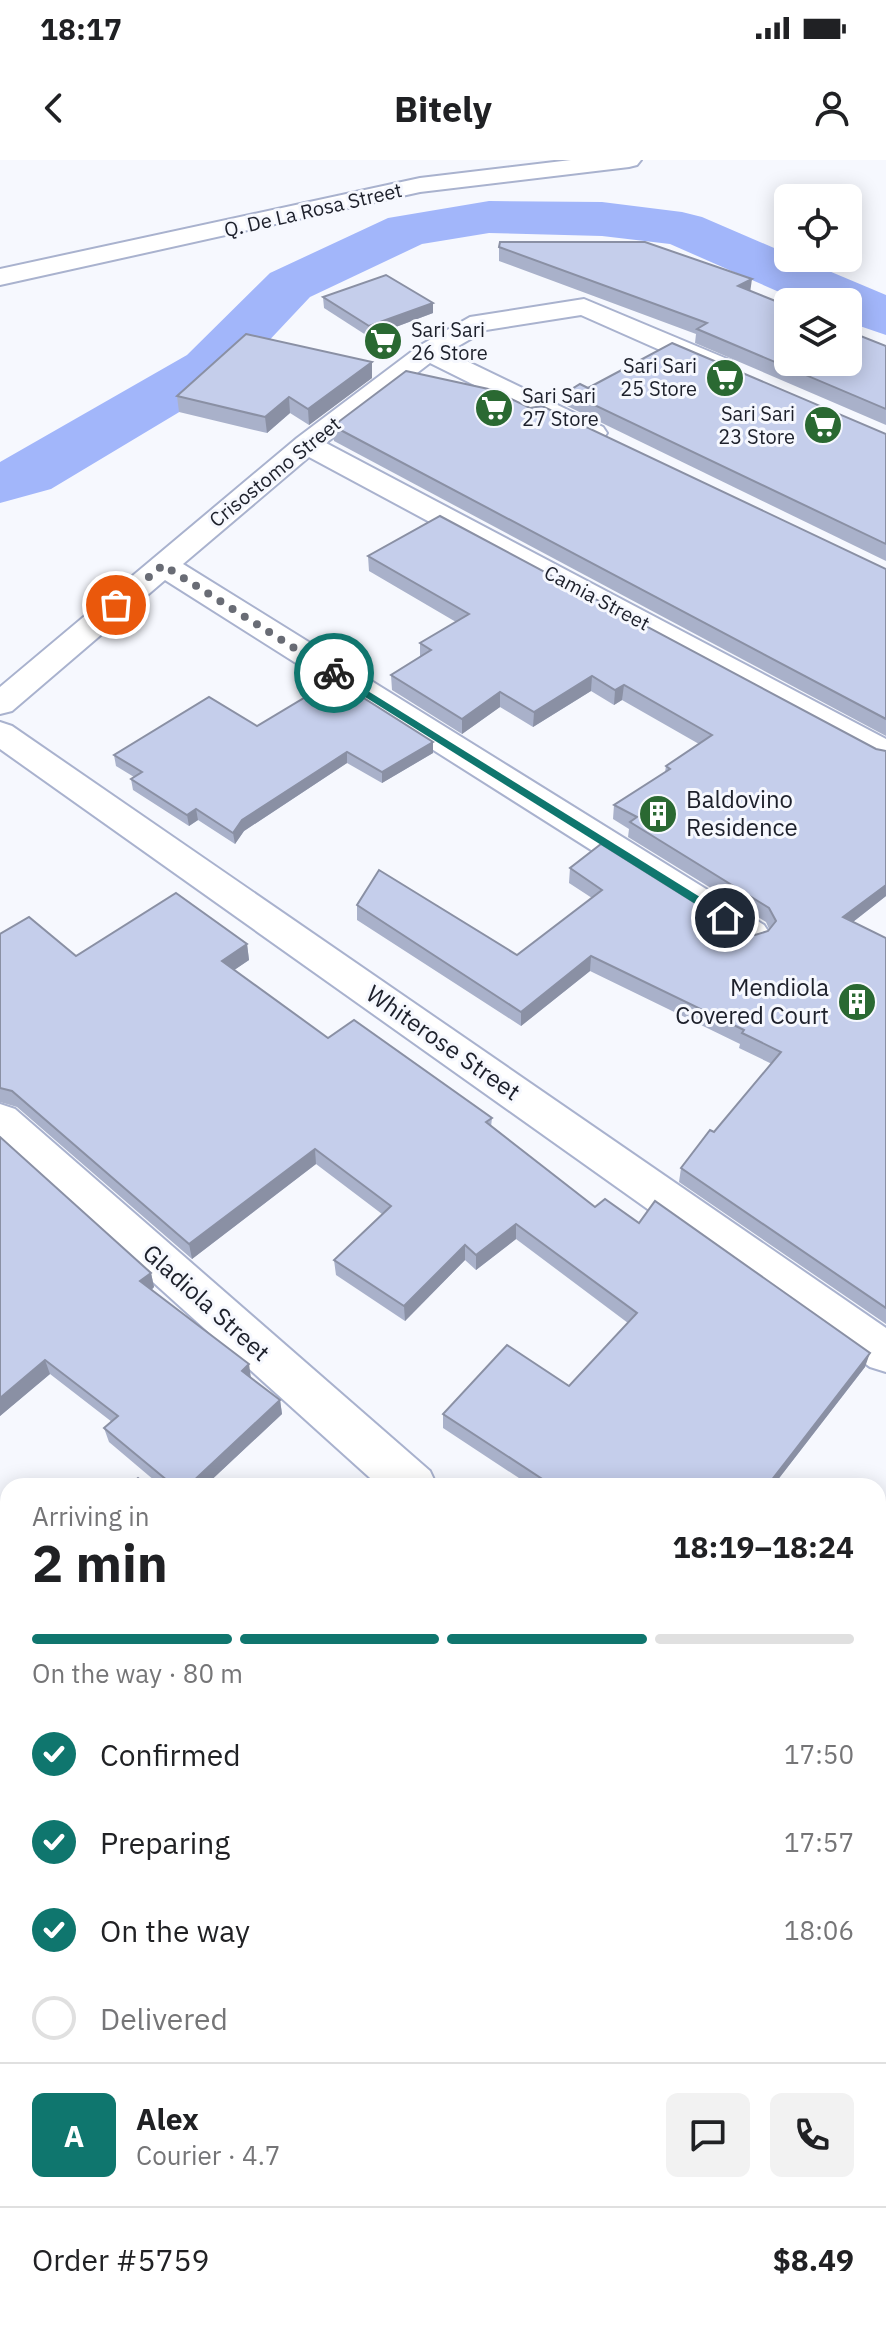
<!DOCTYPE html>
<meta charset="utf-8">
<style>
body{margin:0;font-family:"IBM Plex Sans",sans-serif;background:#f2f2f2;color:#202124;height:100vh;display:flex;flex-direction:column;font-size:30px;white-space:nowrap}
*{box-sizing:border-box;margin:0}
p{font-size:26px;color:#757577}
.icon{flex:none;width:44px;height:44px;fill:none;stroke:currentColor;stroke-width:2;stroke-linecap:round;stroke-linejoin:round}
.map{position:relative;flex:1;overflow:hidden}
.sheet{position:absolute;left:0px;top:1318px;width:886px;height:850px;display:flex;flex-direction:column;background:#fff;border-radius:24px 24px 0 0;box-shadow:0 4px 20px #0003}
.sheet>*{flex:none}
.fabs{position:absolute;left:774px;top:24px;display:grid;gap:16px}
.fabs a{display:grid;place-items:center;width:88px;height:88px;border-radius:12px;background:#fff;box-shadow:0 4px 20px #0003;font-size:40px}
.pin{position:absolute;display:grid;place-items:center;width:68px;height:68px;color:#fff;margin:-34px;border:4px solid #fff;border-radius:50%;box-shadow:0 2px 8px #0007}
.courier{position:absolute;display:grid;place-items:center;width:80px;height:80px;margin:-40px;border:6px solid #0f766e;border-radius:50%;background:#fff;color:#222;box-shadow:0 2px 10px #0007}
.summary em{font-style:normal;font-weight:800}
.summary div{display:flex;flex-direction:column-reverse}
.summary{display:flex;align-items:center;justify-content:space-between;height:136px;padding:0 32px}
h1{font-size:52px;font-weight:800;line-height:60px}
.bar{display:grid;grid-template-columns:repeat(4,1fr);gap:12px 8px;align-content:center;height:96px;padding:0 32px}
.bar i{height:10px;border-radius:6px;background:#e0e0e0}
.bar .current{background:#0f766e}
.bar p{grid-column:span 4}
.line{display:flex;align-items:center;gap:20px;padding:0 32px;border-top:2px solid #e0e0e0}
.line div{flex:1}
.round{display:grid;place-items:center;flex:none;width:84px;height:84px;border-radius:12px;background:#f2f2f2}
ol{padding:0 32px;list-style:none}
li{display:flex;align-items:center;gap:24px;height:88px}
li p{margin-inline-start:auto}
li .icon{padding:8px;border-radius:50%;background:#0f766e;color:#fff;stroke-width:4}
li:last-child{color:#757577}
li i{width:44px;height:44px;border:4px solid #e0e0e0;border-radius:50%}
.status{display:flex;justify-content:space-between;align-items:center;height:56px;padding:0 40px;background:#fff;direction:ltr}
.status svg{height:22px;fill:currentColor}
header{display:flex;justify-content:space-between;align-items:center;height:104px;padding:0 32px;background:#fff;font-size:36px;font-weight:800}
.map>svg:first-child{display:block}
</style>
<div class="status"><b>18:17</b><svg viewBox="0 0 49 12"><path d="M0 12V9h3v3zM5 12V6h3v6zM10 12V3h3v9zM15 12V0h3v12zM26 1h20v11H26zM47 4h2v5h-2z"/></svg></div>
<header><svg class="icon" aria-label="back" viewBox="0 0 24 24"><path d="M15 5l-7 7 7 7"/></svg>Bitely<svg class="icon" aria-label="person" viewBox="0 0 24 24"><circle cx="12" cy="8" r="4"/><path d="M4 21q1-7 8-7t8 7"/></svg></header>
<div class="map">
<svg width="886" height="2167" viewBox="0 0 886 2167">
<rect width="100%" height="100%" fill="#f6f8fe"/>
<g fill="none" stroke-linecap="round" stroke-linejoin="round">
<polygon fill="#a2b6fa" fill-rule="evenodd" points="489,41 602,42 682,52 702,57 788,94 788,98 798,98 886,135 886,175 848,162 848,142 802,142 670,84 602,76 489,73 422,84 310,137 231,221 51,329 0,343 0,302 187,195 270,113 388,58"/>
<g stroke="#a9b2ce" stroke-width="4">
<g id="street">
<polygon points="584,139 732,201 736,207 732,213 712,213 581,155 486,170 448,192 603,267 607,273 603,279 593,282 583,279 430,203 326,283 886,579 886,604 874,601 309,297 183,404 764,765 770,774 764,783 751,787 738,783 165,420 12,551 0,554 0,527 297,278 419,186 470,157"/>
<polygon points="0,562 12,566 886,1168 886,1212 870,1207 0,589"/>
<polygon points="0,944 15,949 430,1311 437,1326 379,1326 0,984"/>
<polygon points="878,1710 886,1713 886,1813 878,1817"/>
<polygon points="630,2160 695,2160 692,2167 628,2167"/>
</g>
</g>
<g stroke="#a9b2ce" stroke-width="4">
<polygon id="secondary" points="571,0 641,0 637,5 629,7 420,32 0,125 0,109 420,18"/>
</g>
<use href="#street" fill="#fff" fill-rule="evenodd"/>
<use href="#secondary" fill="#fff" fill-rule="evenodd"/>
</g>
<g fill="#a9b1ca">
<polygon points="499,87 750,131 886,186 886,265 695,183 696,174 499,101"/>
<polygon points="323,137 433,153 369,177 324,148"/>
<polygon points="372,218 309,265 290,253 267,273 179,252 177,236"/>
<polygon points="588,228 886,274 886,401 567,246 567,232"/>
<polygon points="530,248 886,409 886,576 334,281 333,266"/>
<polygon points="368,396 876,589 886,591 886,736 853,762 886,778 886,1164 679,1022 681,1008 714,972 772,904 739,888 740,884 590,811 521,866 357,760 357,745 517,795 592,738 569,723 570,708 740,771 755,775 768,771 769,769 766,762 628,677 629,669 613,659 614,645 665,612 666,606 699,584 622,540 614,545 591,531 533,567 500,547 462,574 392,530 391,515 420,497 420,483 456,462 369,411"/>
<polygon points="343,549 433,582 433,593 382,623 347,603 244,671 235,684 198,660 189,666 133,630 131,619 134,617 116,606 114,595"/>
<polygon points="0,774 76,796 247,784 249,800 234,810 328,878 492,958 491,967 595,1047 639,1063 865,1207 773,1326 531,1326 443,1268 443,1254 569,1226 628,1163 516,1079 476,1110 465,1100 405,1161 336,1115 334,1100 382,1054 316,1004 192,1099 17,947 0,942"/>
<polygon points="0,977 151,1113 154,1127 152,1130 251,1218 280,1240 282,1254 205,1326 161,1326 109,1282 104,1268 112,1262 50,1214 0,1256"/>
<polygon points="878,1442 886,1448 886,1565 878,1560"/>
<polygon points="886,1946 886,2167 756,2167 760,2160 878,2160 878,1961"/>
</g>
<g fill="#8a90a4">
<polygon points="752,119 750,133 738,126"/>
<polygon points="433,143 433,153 369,177 369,166"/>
<polygon points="372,202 372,218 309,265 308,249"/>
<polygon points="289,237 290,253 267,273 265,257"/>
<polygon points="592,516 591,531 533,567 534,552"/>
<polygon points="624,525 622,540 614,545 615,530"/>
<polygon points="500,532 500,547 462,574 462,559"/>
<polygon points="433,582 433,593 382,623 382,612"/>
<polygon points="347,592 347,603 244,671 235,684 233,673 242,660"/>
<polygon points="196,649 198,660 189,666 187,655"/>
<polygon points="886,725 886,736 840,772 843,757"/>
<polygon points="247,784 249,800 224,817 222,801"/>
<polygon points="591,796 590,811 521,866 521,852"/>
<polygon points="315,989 316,1004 192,1099 189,1084"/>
<polygon points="516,1064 516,1079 476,1110 476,1095"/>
<polygon points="465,1085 465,1100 405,1161 404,1146"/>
<polygon points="151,1113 154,1127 144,1136 140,1121"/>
<polygon points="870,1193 865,1207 773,1326 767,1326"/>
<polygon points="45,1200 50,1214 0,1256 0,1238"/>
<polygon points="249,1204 251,1218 242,1211"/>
<polygon points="280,1240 282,1254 205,1326 188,1326"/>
</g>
<g fill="#c5ceeb" stroke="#8a90a4" stroke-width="2">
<polygon points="500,82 645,82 752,119 738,126 788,146 788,202 848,202 848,171 886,186 886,249 697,169 707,163 499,87"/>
<polygon points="386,115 433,143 369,166 323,137"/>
<polygon points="246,174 372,202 308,249 289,237 265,257 177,236"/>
<polygon points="672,183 886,274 886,384 567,232 580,224 588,228"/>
<polygon points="406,211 493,230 530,248 542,246 886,409 886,559 333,266"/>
<polygon points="440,356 876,589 886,591 886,725 843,757 886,778 886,1148 681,1008 710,970 714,972 781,892 742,873 744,870 591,796 521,852 357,745 379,710 517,795 602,730 570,708 601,684 740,771 755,775 768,771 776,761 769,748 630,662 637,657 614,645 670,609 666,606 712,575 624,525 615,530 592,516 534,552 500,532 462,559 391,515 431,490 420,483 469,454 368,396"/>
<polygon points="314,532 343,549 362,537 433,582 382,612 347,592 242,660 233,673 196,649 187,655 131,619 142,612 114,595 209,537 257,566"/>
<polygon points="176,733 247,784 222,801 328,878 354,860 492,958 486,962 595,1047 605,1039 639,1063 655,1041 870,1193 767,1326 553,1326 443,1254 507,1185 569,1226 637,1153 516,1064 476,1095 465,1085 404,1146 334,1100 391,1046 315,989 189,1084 12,931 0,928 0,774 29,757 76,796"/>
<polygon points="0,977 151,1113 140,1121 249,1204 242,1211 280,1240 188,1326 174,1326 104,1268 118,1256 45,1200 0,1238"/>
<polygon points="138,1318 148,1326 128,1326"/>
<polygon points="878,1442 886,1448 886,1548 878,1543"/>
<polygon points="886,1953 886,2167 760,2167 764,2160 878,2160 878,1968"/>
<polygon points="330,2160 541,2160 538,2167 327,2167"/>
<polygon points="701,2160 703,2160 711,2167 690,2167 691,2166 697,2166"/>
</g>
<polygon fill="#0f766e" points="334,510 729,755 729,760 721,760 330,515"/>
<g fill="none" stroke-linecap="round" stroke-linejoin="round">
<polyline stroke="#696c75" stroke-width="8" stroke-dasharray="0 14.4" points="116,445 163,405 334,513"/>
</g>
<defs>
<g id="supermarket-disc" transform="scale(2)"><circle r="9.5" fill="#2a6932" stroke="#f6f8fe"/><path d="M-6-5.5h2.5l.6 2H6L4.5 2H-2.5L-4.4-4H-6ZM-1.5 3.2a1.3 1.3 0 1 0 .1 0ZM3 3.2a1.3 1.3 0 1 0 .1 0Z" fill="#fff"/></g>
<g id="building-disc" transform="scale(2)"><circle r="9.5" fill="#2a6932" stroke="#f6f8fe"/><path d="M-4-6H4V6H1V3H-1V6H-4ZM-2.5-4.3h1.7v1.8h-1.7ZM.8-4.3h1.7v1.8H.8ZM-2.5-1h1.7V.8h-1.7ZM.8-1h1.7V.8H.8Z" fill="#fff"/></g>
</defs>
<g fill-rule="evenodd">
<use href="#supermarket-disc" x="383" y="181"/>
<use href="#supermarket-disc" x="725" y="218"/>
<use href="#supermarket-disc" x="494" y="248"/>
<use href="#supermarket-disc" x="823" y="265"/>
<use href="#building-disc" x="658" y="654"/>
<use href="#building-disc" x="857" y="842"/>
</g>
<g text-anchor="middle" stroke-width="6" stroke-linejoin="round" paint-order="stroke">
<g font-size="20" fill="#1d202b" stroke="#f6f8fe">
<text transform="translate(313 50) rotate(-13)" y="7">Q. De La Rosa Street</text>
<text transform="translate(275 312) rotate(-39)" y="7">Crisostomo Street</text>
<text transform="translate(597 438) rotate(28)" y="7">Camia Street</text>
</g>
<g font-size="20" fill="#1d202b" stroke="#f6f8fe" text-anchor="start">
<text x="411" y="177">Sari Sari<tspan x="411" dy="23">26 Store</tspan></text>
<text x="697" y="213" text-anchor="end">Sari Sari<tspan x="697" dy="23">25 Store</tspan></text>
<text x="522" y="243">Sari Sari<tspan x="522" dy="23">27 Store</tspan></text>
<text x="795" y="261" text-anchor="end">Sari Sari<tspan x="795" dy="23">23 Store</tspan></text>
</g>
<g font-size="24" fill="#1d202b" stroke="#f6f8fe" text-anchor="start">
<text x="686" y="648">Baldovino<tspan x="686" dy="28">Residence</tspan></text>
<text x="829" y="836" text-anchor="end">Mendiola<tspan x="829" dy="28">Covered Court</tspan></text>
</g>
<g font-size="24" fill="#1d202b" stroke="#f6f8fe">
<text transform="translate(443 883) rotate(35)" y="8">Whiterose Street</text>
<text transform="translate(206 1143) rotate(42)" y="8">Gladiola Street</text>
</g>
</g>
</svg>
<div class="fabs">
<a><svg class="icon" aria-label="locate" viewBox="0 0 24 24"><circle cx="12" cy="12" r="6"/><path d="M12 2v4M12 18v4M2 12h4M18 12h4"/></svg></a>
<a><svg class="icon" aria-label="layers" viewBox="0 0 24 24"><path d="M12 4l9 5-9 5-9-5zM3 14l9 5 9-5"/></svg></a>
</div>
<div class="pin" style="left:116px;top:445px;background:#ea580c"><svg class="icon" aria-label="bag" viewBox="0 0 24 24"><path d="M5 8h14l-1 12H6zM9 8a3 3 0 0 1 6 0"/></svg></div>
<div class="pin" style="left:725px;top:758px;background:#1f2937"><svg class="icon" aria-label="home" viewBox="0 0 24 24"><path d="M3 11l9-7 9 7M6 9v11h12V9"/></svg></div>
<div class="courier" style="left:334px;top:513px"><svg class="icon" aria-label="bike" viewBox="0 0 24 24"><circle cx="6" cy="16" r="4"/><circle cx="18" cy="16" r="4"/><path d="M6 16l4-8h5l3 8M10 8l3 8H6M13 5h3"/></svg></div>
<section class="sheet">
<div class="summary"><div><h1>2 min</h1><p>Arriving in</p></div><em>18:19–18:24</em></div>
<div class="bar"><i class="current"></i><i class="current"></i><i class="current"></i><i></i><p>On the way · 80 m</p></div>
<ol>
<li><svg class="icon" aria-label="check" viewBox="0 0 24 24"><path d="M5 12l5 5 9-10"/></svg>Confirmed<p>17:50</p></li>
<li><svg class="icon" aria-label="check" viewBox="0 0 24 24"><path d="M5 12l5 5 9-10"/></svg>Preparing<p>17:57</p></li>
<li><svg class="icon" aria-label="check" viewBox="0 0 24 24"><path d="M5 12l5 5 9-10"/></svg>On the way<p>18:06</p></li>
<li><i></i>Delivered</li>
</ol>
<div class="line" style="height:144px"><b class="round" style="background:#0f766e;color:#fff">A</b><div><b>Alex</b><p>Courier · 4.7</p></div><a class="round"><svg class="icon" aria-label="chat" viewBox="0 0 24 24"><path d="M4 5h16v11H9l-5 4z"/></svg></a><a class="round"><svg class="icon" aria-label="phone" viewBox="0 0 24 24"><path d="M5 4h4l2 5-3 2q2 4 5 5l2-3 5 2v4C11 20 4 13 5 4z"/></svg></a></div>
<div class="line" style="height:104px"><div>Order #5759</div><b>$8.49</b></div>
</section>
</div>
